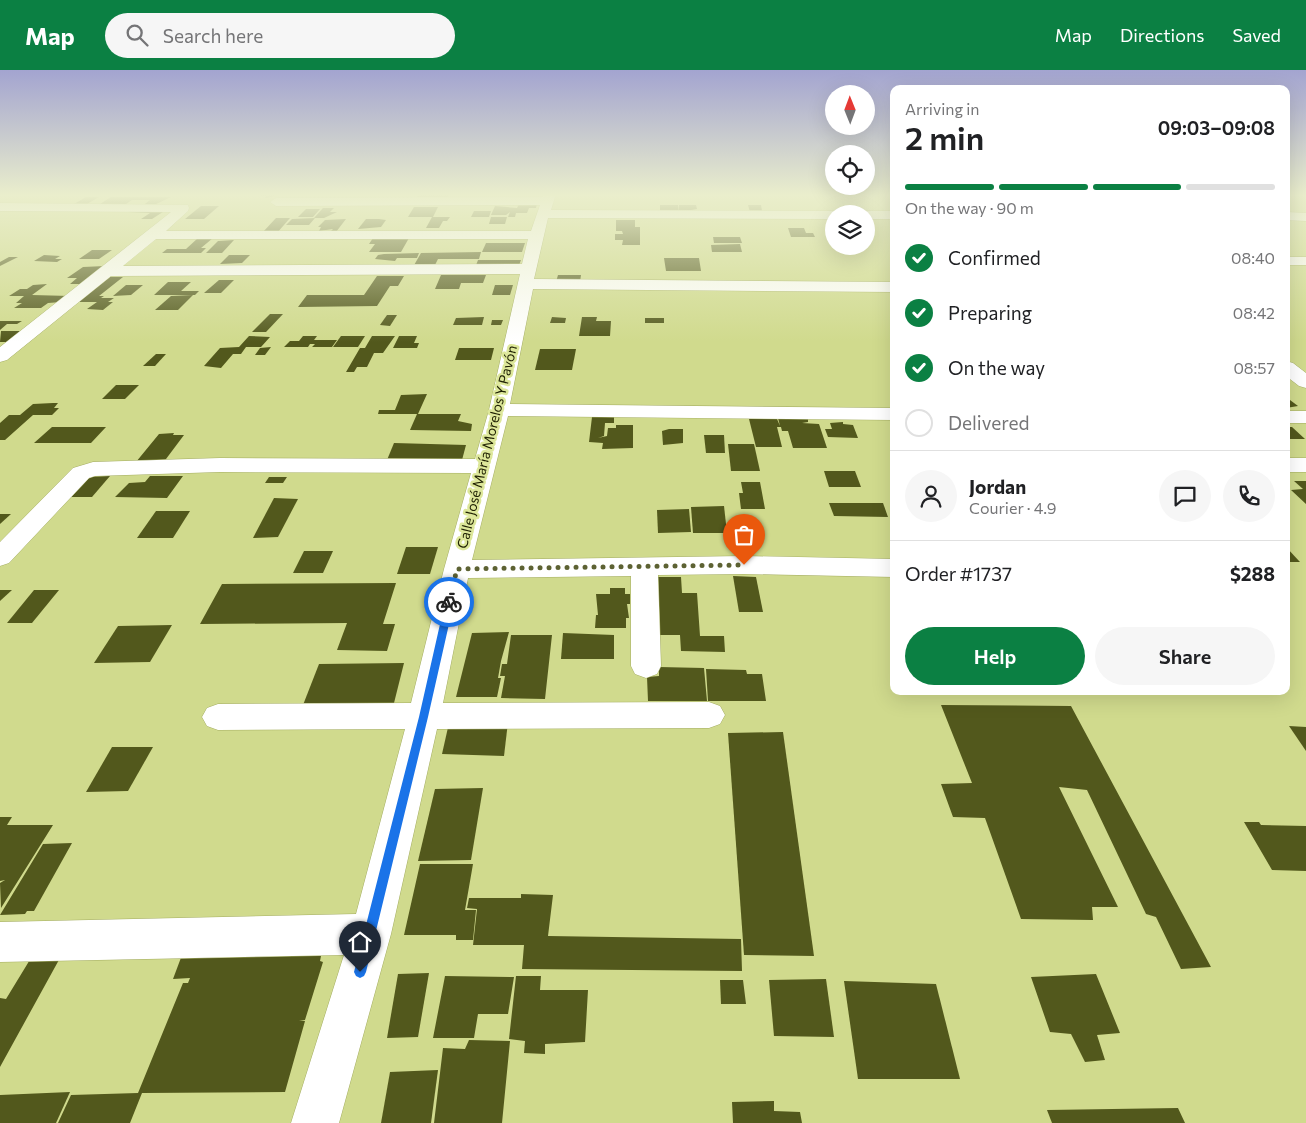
<!DOCTYPE html>
<meta charset="utf-8">
<style>
body{margin:0;font-family:Commissioner,sans-serif;background:#f6f6f6;color:#202124;height:100vh;display:flex;flex-direction:column;font-size:19px;white-space:nowrap}
*{box-sizing:border-box;margin:0}
p{font-size:16px;color:#757577}
.icon{flex:none;width:28px;height:28px;fill:none;stroke:currentColor;stroke-width:2;stroke-linecap:round;stroke-linejoin:round}
.map{position:relative;flex:1;overflow:hidden}
.details{position:absolute;left:890px;top:15px;width:400px;height:610px;display:flex;flex-direction:column;background:#fff;border-radius:10px;box-shadow:0 5px 20px #0002}
.details>*{flex:none}
.needle{width:32px;rotate:359deg}
.controls{position:absolute;left:825px;top:15px;display:grid;gap:10px}
.controls a{display:grid;place-items:center;width:50px;height:50px;border-radius:50%;background:#fff;box-shadow:0 5px 20px #0002;font-size:25px}
.pin{position:absolute;display:grid;place-items:center;width:42px;height:42px;color:#fff;margin:-51px -21px;border-radius:50% 50% 50% 0;rotate:-45deg;box-shadow:0 0 5px #0007}
.pin .icon{rotate:45deg}
.courier{position:absolute;display:grid;place-items:center;width:50px;height:50px;margin:-25px;border:4px solid #1a73e8;border-radius:50%;background:#fff;color:#222;box-shadow:0 1px 6px #0007}
.summary em{font-style:normal;font-weight:600}
.summary div{display:flex;flex-direction:column-reverse}
.summary{display:flex;align-items:center;justify-content:space-between;height:85px;padding:0 15px}
h1{font-size:32px;font-weight:600;line-height:38px}
.bar{display:grid;grid-template-columns:repeat(4,1fr);gap:8px 5px;align-content:center;height:60px;padding:0 15px}
.bar i{height:6px;border-radius:4px;background:#e0e0e0}
.bar .active{background:#0b8043}
.bar p{grid-column:span 4}
.line{display:flex;align-items:center;gap:12px;padding:0 15px;border-top:1px solid #e0e0e0}
.line div{flex:1}
.round{display:grid;place-items:center;flex:none;width:52px;height:52px;border-radius:26px;background:#f6f6f6}
ol{padding:0 15px;list-style:none}
li{display:flex;align-items:center;gap:15px;height:55px}
li p{margin-inline-start:auto}
li .icon{padding:5px;border-radius:50%;background:#0b8043;color:#fff;stroke-width:4}
li:last-child{color:#757577}
li i{width:28px;height:28px;border:2px solid #e0e0e0;border-radius:50%}
.cta{display:flex;gap:10px;margin-top:auto;padding:10px 15px}
.cta a{flex:1;height:58px;border-radius:30px;background:#0b8043;color:#fff;font-size:20px;font-weight:600;line-height:58px;text-align:center}
.cta a+a{background:#f6f6f6;color:#202124}
header{display:flex;align-items:center;gap:30px;box-sizing:border-box;height:70px;padding:0 25px;background:#0b8043;color:#fff}
header strong{font-size:24px}
nav{display:flex;gap:28px;margin-inline-start:auto;font-size:18px}
.search{width:350px;height:45px;background:#f6f6f6;display:flex;align-items:center;gap:12px;box-sizing:border-box;padding:0 18px;border-radius:28px;color:#757577;font-size:19px}
.map>svg:first-child{display:block}
</style>
<header>
<strong>Map</strong>
<div class="search"><svg class="icon" aria-label="search" viewBox="0 0 24 24"><circle cx="10" cy="10" r="6"/><path d="M15 15l6 6"/></svg>Search here</div>
<nav><a>Map</a><a>Directions</a><a>Saved</a></nav>
</header>
<div class="map">
<svg width="1306" height="1053" viewBox="0 0 1306 1053">
<rect width="100%" height="100%" fill="#d0da8d"/>
<g fill="#52581c">
<polygon points="262,124 288,124 265,128 266,126 259,126"/>
<polygon points="419,124 449,124 446,130 415,130"/>
<polygon points="86,127 99,127 87,134 74,134"/>
<polygon points="111,127 171,127 152,136 141,137 150,130 132,130 123,136 97,136"/>
<polygon points="537,133 536,138 529,138 527,143 516,143 515,147 508,147 510,142 506,145 491,145 495,136 517,138 519,134"/>
<polygon points="660,135 678,135 679,142 660,142"/>
<polygon points="679,135 696,135 697,139 679,142"/>
<polygon points="748,135 761,135 762,141 750,142"/>
<polygon points="201,136 219,136 204,149 185,149"/>
<polygon points="414,137 438,137 433,147 408,147"/>
<polygon points="323,138 334,138 330,142 337,142 324,148 314,148"/>
<polygon points="306,139 320,139 313,147 298,147"/>
<polygon points="131,140 166,140 152,149 141,149 150,143 128,142"/>
<polygon points="474,141 491,141 489,147 471,147"/>
<polygon points="432,147 450,147 447,151 443,151 439,158 426,158"/>
<polygon points="491,147 507,147 505,154 489,154"/>
<polygon points="276,148 290,148 277,163 262,163"/>
<polygon points="315,148 309,155 286,155 292,149"/>
<polygon points="346,149 336,162 330,162 333,159 319,161 321,157 318,157 325,150"/>
<polygon points="366,149 379,149 386,150 381,157 358,159"/>
<polygon points="616,150 635,150 635,157 640,157 640,175 622,175 623,170 615,170 615,164 623,164 622,161 616,161"/>
<polygon points="788,158 804,158 806,163 813,163 815,167 791,167"/>
<polygon points="713,167 740,167 742,173 714,173"/>
<polygon points="198,168 213,168 201,178 206,178 201,183 162,183 167,179 186,179"/>
<polygon points="373,168 409,168 401,182 369,182 375,174 369,174"/>
<polygon points="234,170 222,183 206,183 218,171"/>
<polygon points="486,173 525,173 522,182 482,182"/>
<polygon points="740,174 742,182 712,182 711,175"/>
<polygon points="92,180 112,180 99,189 79,189"/>
<polygon points="481,182 479,189 438,189 434,197 413,197 421,183"/>
<polygon points="419,183 417,188 397,188 395,191 375,189 378,185 384,184"/>
<polygon points="44,185 60,186 55,189 62,189 57,192 34,191"/>
<polygon points="229,185 250,185 242,193 220,194"/>
<polygon points="9,187 18,187 0,196 0,192"/>
<polygon points="664,188 699,188 701,201 666,201"/>
<polygon points="478,190 521,190 518,198 475,198"/>
<polygon points="105,196 82,214 70,214 77,208 67,208 83,197"/>
<polygon points="441,205 486,205 483,213 461,213 459,219 435,219"/>
<polygon points="558,205 581,205 580,212 556,212"/>
<polygon points="377,206 404,206 398,216 390,216 377,236 298,237 307,225 364,225"/>
<polygon points="110,207 123,207 99,226 104,226 101,228 114,228 108,232 113,232 103,240 87,239 97,232 78,232"/>
<polygon points="219,210 234,210 221,223 204,223"/>
<polygon points="168,212 191,212 181,221 199,221 195,225 154,225"/>
<polygon points="47,214 32,225 70,226 61,232 48,233 41,238 14,238 22,233 16,233 24,226 9,226 20,219 27,219 33,215"/>
<polygon points="126,215 143,215 131,225 113,226"/>
<polygon points="495,215 513,215 510,225 492,225"/>
<polygon points="193,225 178,240 155,240 171,226"/>
<polygon points="270,244 283,244 266,262 252,262"/>
<polygon points="387,245 397,245 390,256 380,255"/>
<polygon points="484,247 482,255 453,255 456,248"/>
<polygon points="552,247 566,248 565,253 550,253"/>
<polygon points="582,247 597,247 596,251 611,251 610,266 579,266"/>
<rect x="645" y="248" width="19" height="5"/>
<polygon points="492,250 503,250 501,255 491,255"/>
<polygon points="0,251 22,251 17,254 7,254 0,260"/>
<polygon points="1,261 26,261 11,272 0,272"/>
<polygon points="249,266 270,267 261,277 246,277 241,284 233,284 221,298 204,296 220,278 239,277"/>
<polygon points="303,266 317,266 314,270 337,270 332,277 312,277 315,274 310,274 308,277 284,277 290,271 299,271"/>
<polygon points="341,266 365,266 358,277 333,277"/>
<polygon points="372,266 395,266 383,283 374,283 367,297 357,297 354,302 346,302 360,278 365,278"/>
<polygon points="399,266 417,266 414,273 419,273 417,278 393,278"/>
<polygon points="271,277 265,285 255,285 260,278"/>
<polygon points="459,278 494,278 491,290 455,290"/>
<polygon points="540,279 576,279 572,300 535,300"/>
<polygon points="156,284 166,284 155,296 143,296"/>
<polygon points="116,315 139,315 125,329 102,329"/>
<polygon points="427,324 418,344 378,344 379,340 395,340 401,325"/>
<polygon points="1286,327 1298,336 1286,338"/>
<polygon points="53,333 58,333 54,338 59,338 52,345 33,345 5,370 0,370 0,353 9,345 20,345 33,334"/>
<polygon points="417,344 461,344 458,351 472,354 471,361 410,360"/>
<polygon points="592,347 614,347 614,353 605,353 604,366 598,368 607,366 608,358 616,358 616,355 633,355 633,378 602,379 603,373 589,372"/>
<polygon points="778,348 808,349 808,352 802,353 819,354 827,378 793,378 788,361 782,361 781,357 777,357 782,377 756,377 749,349 777,349 780,356"/>
<polygon points="843,352 843,354 853,355 858,368 828,367 825,359 832,359 830,353"/>
<polygon points="52,357 106,357 91,373 34,373"/>
<polygon points="1286,357 1292,357 1305,369 1286,369"/>
<polygon points="669,359 683,359 683,373 663,375 662,361"/>
<polygon points="174,363 173,365 184,365 163,393 136,392 159,364"/>
<polygon points="704,365 724,365 725,383 706,383"/>
<polygon points="394,373 466,375 462,390 387,390"/>
<polygon points="728,374 754,374 760,401 731,401"/>
<polygon points="824,401 855,401 861,417 829,417"/>
<polygon points="110,406 92,427 65,427 83,407"/>
<polygon points="150,406 183,406 167,428 115,427 129,413 145,412"/>
<polygon points="269,407 287,407 283,413 265,413"/>
<polygon points="1294,411 1306,411 1306,434 1291,420 1303,419"/>
<polygon points="741,412 760,412 765,439 741,439 739,423 743,423"/>
<polygon points="274,428 298,429 278,467 253,468"/>
<polygon points="829,433 883,433 888,447 834,446"/>
<polygon points="724,436 727,463 693,463 691,437"/>
<polygon points="689,439 691,462 658,463 657,440"/>
<polygon points="156,441 190,441 173,468 137,468"/>
<polygon points="0,444 11,444 0,454"/>
<polygon points="406,477 438,477 430,504 397,504"/>
<polygon points="1286,477 1300,492 1286,492"/>
<polygon points="304,481 333,481 323,503 293,503"/>
<polygon points="733,506 756,507 763,542 739,542"/>
<polygon points="658,507 681,507 682,523 697,523 700,566 724,566 725,582 681,581 680,565 660,565"/>
<polygon points="396,513 383,554 395,554 387,581 337,580 347,553 200,554 222,514"/>
<polygon points="610,518 625,518 625,524 630,524 630,534 627,534 629,548 626,548 626,558 595,558 596,545 598,545 596,524 610,524"/>
<polygon points="0,520 12,520 0,531"/>
<polygon points="34,520 59,520 32,553 7,553"/>
<polygon points="172,555 150,592 94,593 118,556"/>
<polygon points="509,562 501,591 498,608 501,608 497,627 456,627 472,563"/>
<polygon points="563,563 614,565 614,589 561,589"/>
<polygon points="511,565 552,565 545,629 501,628 505,606 500,606 502,594 507,594"/>
<polygon points="404,593 394,633 303,635 319,594"/>
<polygon points="659,597 704,598 707,631 648,631 647,607 659,606"/>
<polygon points="706,599 746,600 747,604 762,604 766,631 708,631"/>
<polygon points="941,635 1071,636 1211,897 1181,899 1156,847 1146,844 1087,720 1059,717 1118,837 1092,837 1093,850 1021,849 985,748 953,747 941,714 972,713"/>
<polygon points="508,652 504,686 442,684 449,653"/>
<polygon points="1289,656 1306,657 1306,681"/>
<polygon points="783,662 814,886 744,885 728,663"/>
<polygon points="112,677 153,677 128,721 86,722"/>
<polygon points="483,718 471,790 418,791 435,719"/>
<polygon points="0,747 12,747 7,755 53,755 1,838 0,813 5,810 0,811"/>
<polygon points="1244,752 1259,752 1261,755 1306,756 1306,801 1272,800"/>
<polygon points="72,773 34,841 27,841 25,844 0,845 43,774"/>
<polygon points="420,794 473,794 465,840 476,840 473,870 456,870 456,865 404,865"/>
<polygon points="521,824 553,825 548,866 741,869 742,901 522,899 524,875 473,875 477,839 467,838 469,828 521,828"/>
<polygon points="182,885 321,886 320,891 323,892 305,950 299,950 305,951 285,1022 142,1023 130,1053 58,1053 71,1025 138,1023 183,913 188,913 190,908 173,909"/>
<polygon points="31,888 60,888 0,997 0,928 6,929"/>
<polygon points="429,903 418,967 387,968 398,904"/>
<polygon points="1096,904 1120,963 1097,965 1105,990 1085,992 1071,964 1050,962 1031,907"/>
<polygon points="445,906 514,907 508,944 478,944 474,968 433,968"/>
<polygon points="516,906 541,906 540,920 588,920 585,972 545,974 545,984 524,983 525,971 509,969"/>
<polygon points="826,909 834,967 774,966 769,910"/>
<polygon points="720,910 743,910 746,934 721,934"/>
<polygon points="844,911 936,914 960,1009 858,1009"/>
<polygon points="469,970 510,971 502,1053 434,1053 443,978 465,979"/>
<polygon points="438,1000 431,1053 381,1053 390,1002"/>
<polygon points="70,1022 56,1053 0,1053 0,1025"/>
<polygon points="774,1031 774,1041 800,1042 802,1053 733,1053 732,1032"/>
<polygon points="1178,1038 1185,1053 1052,1053 1047,1040"/>
</g>
<g fill="none" stroke-linecap="round" stroke-linejoin="round">
<g stroke="#a4ad62" stroke-width="1">
<g id="minor">
<path d="M544 124H556L551 140 834 141 840 144H834V149L548 148 534 209 894 212V222L533 219 510 334 894 338V350L508 346 472 490 744 486 894 489V507L744 504 658 505 661 596 657 604 646 608 635 604 631 596V506L468 508 443 633 709 632 720 636 725 645 720 654 709 658 437 659 391 864 339 1053H291L344 885 0 892V852L356 844 405 659 218 660 207 656 202 647 207 638 218 634 411 633 444 499 471 403 220 402 95 406 89 408 9 493 0 496V472L73 398 93 392 220 388 475 389 489 340 520 204 111 206 7 290 0 292V277L171 142 0 141V133L188 135 189 138 188 141 166 161H531L540 135 276 136 270 132 276 128 543 127ZM156 169H528L522 194 123 196Z"/>
<polygon points="866,141 894,141 894,149 866,149 866,144 860,144"/>
<polygon points="1286,142 1306,143 1306,151 1286,150"/>
<rect x="1286" y="187" width="20" height="8"/>
<polygon points="1286,291 1293,293 1306,303 1306,318 1299,316 1286,306"/>
<rect x="1286" y="341" width="20" height="12"/>
<rect x="1286" y="388" width="20" height="14"/>
</g>
</g>
<use href="#minor" fill="#fff" fill-rule="evenodd"/>
</g>
<linearGradient id="sky" x2="0" y2="1"><stop stop-color="#a3a4d0"/><stop offset="0.46" stop-color="#eaeecc"/><stop offset="1" stop-color="#eaeecc" stop-opacity="0"/></linearGradient>
<rect width="1306" height="272" fill="url(#sky)"/>
<polygon fill="#1a73e8" points="449,529 454,532 428,647 366,902 364,906 360,908 356,906 354,902 419,647 445,532"/>
<g fill="none" stroke-linecap="round" stroke-linejoin="round">
<polyline stroke="#5d6233" stroke-width="5" stroke-dasharray="0 9" points="449,532 457,499 744,495"/>
</g>
<g text-anchor="middle" stroke-width="5" stroke-linejoin="round" paint-order="stroke">
<g font-size="14" fill="#1f2103" stroke="#dde79a">
<text transform="translate(487 377) rotate(-76)" y="5">Calle José María Morelos Y Pavón</text>
</g>
</g>
</svg>
<div class="controls">
<a><svg class="needle" viewBox="-14 -14 28 28"><path d="M0-13l5 13h-10z" fill="#e53935"/><path d="M0 13l5-13h-10z" fill="#757577"/></svg></a>
<a><svg class="icon" aria-label="locate" viewBox="0 0 24 24"><circle cx="12" cy="12" r="6"/><path d="M12 2v4M12 18v4M2 12h4M18 12h4"/></svg></a>
<a><svg class="icon" aria-label="layers" viewBox="0 0 24 24"><path d="M12 4l9 5-9 5-9-5zM3 14l9 5 9-5"/></svg></a>
</div>
<div class="pin" style="left:744px;top:495px;background:#ea580c"><svg class="icon" aria-label="bag" viewBox="0 0 24 24"><path d="M5 8h14l-1 12H6zM9 8a3 3 0 0 1 6 0"/></svg></div>
<div class="pin" style="left:360px;top:902px;background:#1f2937"><svg class="icon" aria-label="home" viewBox="0 0 24 24"><path d="M3 11l9-7 9 7M6 9v11h12V9"/></svg></div>
<div class="courier" style="left:449px;top:532px"><svg class="icon" aria-label="bike" viewBox="0 0 24 24"><circle cx="6" cy="16" r="4"/><circle cx="18" cy="16" r="4"/><path d="M6 16l4-8h5l3 8M10 8l3 8H6M13 5h3"/></svg></div>
<section class="details">
<div class="summary"><div><h1>2 min</h1><p>Arriving in</p></div><em>09:03–09:08</em></div>
<div class="bar"><i class="active"></i><i class="active"></i><i class="active"></i><i></i><p>On the way · 90 m</p></div>
<ol>
<li><svg class="icon" aria-label="check" viewBox="0 0 24 24"><path d="M5 12l5 5 9-10"/></svg>Confirmed<p>08:40</p></li>
<li><svg class="icon" aria-label="check" viewBox="0 0 24 24"><path d="M5 12l5 5 9-10"/></svg>Preparing<p>08:42</p></li>
<li><svg class="icon" aria-label="check" viewBox="0 0 24 24"><path d="M5 12l5 5 9-10"/></svg>On the way<p>08:57</p></li>
<li><i></i>Delivered</li>
</ol>
<div class="line" style="height:90px"><a class="round"><svg class="icon" aria-label="person" viewBox="0 0 24 24"><circle cx="12" cy="8" r="4"/><path d="M4 21q1-7 8-7t8 7"/></svg></a><div><b>Jordan</b><p>Courier · 4.9</p></div><a class="round"><svg class="icon" aria-label="chat" viewBox="0 0 24 24"><path d="M4 5h16v11H9l-5 4z"/></svg></a><a class="round"><svg class="icon" aria-label="phone" viewBox="0 0 24 24"><path d="M5 4h4l2 5-3 2q2 4 5 5l2-3 5 2v4C11 20 4 13 5 4z"/></svg></a></div>
<div class="line" style="height:65px"><div>Order #1737</div><b>$288</b></div>
<div class="cta"><a>Help</a><a>Share</a></div>
</section>
</div>
